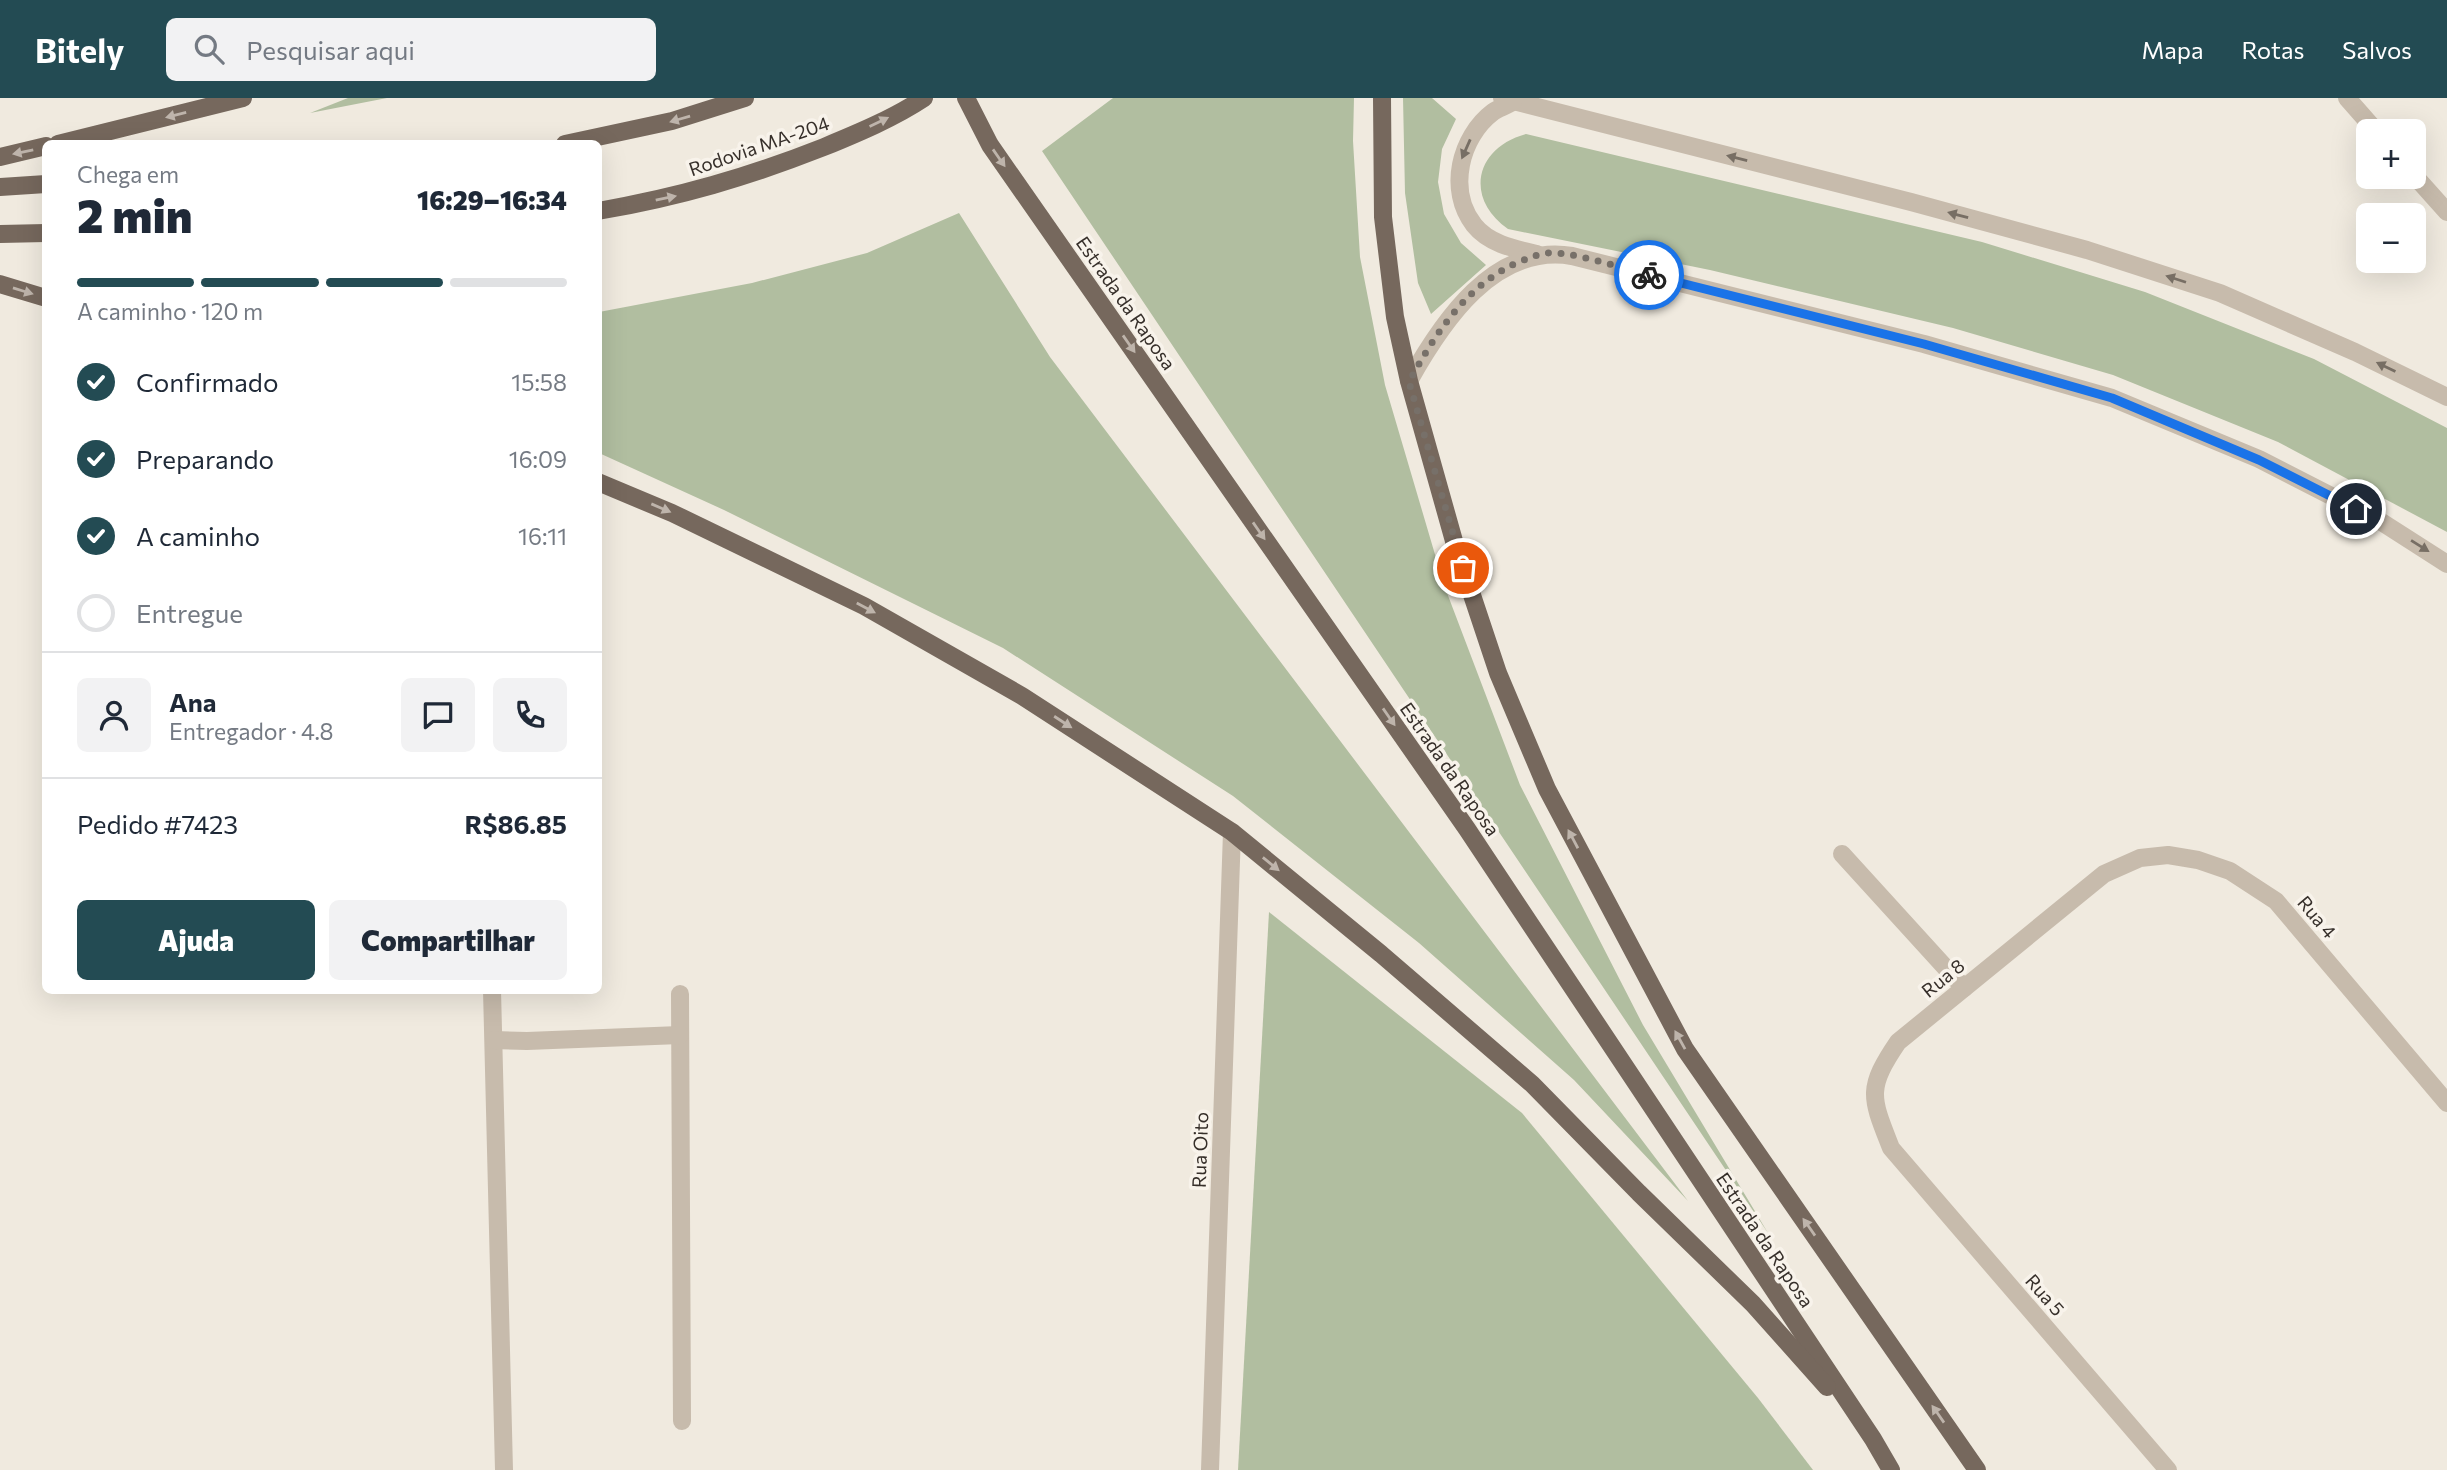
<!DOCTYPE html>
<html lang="pt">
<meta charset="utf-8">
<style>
body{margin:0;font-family:Commissioner,sans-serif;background:#f2f2f3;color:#1f2937;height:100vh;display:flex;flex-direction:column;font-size:26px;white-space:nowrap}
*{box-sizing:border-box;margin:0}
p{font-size:23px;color:#747a83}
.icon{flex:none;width:38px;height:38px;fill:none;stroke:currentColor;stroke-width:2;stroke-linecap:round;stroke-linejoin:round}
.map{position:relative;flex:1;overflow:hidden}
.panel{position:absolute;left:42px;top:42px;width:560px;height:854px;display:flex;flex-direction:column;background:#fff;border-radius:10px;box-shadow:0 7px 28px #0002}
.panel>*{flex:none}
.controls{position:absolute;left:2356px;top:21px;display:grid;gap:14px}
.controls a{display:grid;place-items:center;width:70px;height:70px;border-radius:10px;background:#fff;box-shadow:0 7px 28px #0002;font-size:35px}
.pin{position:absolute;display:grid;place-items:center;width:60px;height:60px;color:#fff;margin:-30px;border:4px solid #fff;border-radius:50%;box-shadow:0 2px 7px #0007}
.courier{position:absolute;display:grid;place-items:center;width:70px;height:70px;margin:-35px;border:5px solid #1a73e8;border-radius:50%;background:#fff;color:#222;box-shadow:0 2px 9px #0007}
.head em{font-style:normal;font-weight:800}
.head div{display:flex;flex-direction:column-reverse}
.head{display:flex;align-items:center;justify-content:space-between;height:119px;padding:0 35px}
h1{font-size:46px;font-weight:800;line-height:52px}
.bar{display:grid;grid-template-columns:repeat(4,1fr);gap:10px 7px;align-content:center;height:84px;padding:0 35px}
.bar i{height:9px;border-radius:5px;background:#e0e1e3}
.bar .current{background:#234b53}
.bar p{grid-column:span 4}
.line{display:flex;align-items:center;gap:18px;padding:0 35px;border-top:2px solid #e0e1e3}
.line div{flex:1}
.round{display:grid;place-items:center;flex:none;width:74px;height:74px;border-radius:10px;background:#f2f2f3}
ol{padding:0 35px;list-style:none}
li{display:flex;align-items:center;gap:21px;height:77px}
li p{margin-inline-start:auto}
li .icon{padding:7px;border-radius:50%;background:#234b53;color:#fff;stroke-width:4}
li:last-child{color:#747a83}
li i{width:38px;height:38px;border:4px solid #e0e1e3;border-radius:50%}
.button{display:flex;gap:14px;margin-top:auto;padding:14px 35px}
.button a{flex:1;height:80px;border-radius:10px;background:#234b53;color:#fff;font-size:28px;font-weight:800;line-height:80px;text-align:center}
.button a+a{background:#f2f2f3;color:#1f2937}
header{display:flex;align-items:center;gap:42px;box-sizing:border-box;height:98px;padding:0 35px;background:#234b53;color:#fff}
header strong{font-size:33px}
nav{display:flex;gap:38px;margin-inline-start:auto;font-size:24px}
.search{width:490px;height:63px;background:#f2f2f3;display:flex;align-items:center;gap:18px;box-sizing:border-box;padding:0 24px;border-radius:10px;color:#747a83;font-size:26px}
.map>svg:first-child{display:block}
</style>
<header>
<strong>Bitely</strong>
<div class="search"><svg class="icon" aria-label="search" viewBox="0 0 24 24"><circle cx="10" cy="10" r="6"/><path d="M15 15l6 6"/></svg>Pesquisar aqui</div>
<nav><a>Mapa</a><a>Rotas</a><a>Salvos</a></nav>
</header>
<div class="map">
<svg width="2447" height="1372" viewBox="0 0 2447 1372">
<rect width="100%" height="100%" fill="#f0eadf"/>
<g fill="#b1bea0">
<polygon points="348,0 387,0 310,15"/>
<polygon points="1113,0 1354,0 1353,43 1360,159 1385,287 1444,487 1520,687 1643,927 1768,1135 1042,53"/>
<polygon points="1403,0 1432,0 1456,21 1442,51 1438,84 1444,116 1461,145 1486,167 1431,216 1418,185 1405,95"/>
<path d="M1526 36 1982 144 2145 194 2314 261 2447 330V434L2278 344 2113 277 1953 230 1710 172 1508 131C1464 100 1475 50 1526 36Z"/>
<polygon points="959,115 1050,259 1688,1103 1574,982 1419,845 1233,698 1003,550 724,412 599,355 599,214 752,185 867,155"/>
<polygon points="1269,814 1522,1015 1758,1300 1813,1372 1238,1372"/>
</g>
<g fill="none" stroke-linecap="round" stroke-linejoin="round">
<g stroke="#c7bbac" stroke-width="18">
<polyline points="1502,0 1911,104 2087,152 2220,195 2355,254 2447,299"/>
<polyline points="2347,0 2376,33"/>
<path d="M1513 4C1507 7 1499 10 1493 14 1460 39 1447 92 1474 127 1489 146 1515 151 1537 156"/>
<polyline points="2413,76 2447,114"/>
<path d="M1409 283C1442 224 1494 145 1572 158L1924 246 2112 300 2259 361 2380 423 2447 466"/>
<polyline points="1842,756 1964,890"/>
<polyline points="492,892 504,1372"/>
<polyline points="680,896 682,1323"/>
<polyline points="494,942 527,943 680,937"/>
<polyline points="1210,1372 1232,734"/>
<path d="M2168 1372 1891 1050C1871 999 1866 991 1898 944L2104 776 2140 760 2168 757 2198 762 2230 773 2276 803 2447 1005"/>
</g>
<g stroke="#76685d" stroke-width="18">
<polyline points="966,0 990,47 1467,731 1873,1341 1891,1372"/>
<polyline points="1382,0 1383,119 1395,219 1409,283 1454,443 1498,575 1547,691 1685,951 1977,1372"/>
<polyline points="58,46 243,0"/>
<polyline points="565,46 672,23 745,0"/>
<polyline points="0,59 46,48"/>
<polyline points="0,89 46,86"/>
<path d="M598 113C679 99 748 79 824 49 858 35 894 20 924 0"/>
<polyline points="0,136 46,135"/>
<polyline points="0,186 46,200"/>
<polyline points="598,384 672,415 864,508 1022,598 1232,734 1381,856 1532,986 1639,1095 1753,1206 1827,1289"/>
</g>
</g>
<defs><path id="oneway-solid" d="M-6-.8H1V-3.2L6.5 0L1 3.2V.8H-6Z" transform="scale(1.75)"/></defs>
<g fill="#beb4ab">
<use href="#oneway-solid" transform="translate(176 17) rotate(166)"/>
<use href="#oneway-solid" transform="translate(680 21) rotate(164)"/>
<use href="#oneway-solid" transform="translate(879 24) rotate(-26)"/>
<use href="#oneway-solid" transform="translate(23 54) rotate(168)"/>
<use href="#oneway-solid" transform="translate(999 60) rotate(55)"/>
<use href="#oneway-solid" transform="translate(666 100) rotate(-12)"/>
<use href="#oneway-solid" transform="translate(23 193) rotate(17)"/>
<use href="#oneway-solid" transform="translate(1129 246) rotate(55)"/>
<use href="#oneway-solid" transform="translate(661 410) rotate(23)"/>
<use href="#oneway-solid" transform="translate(1259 433) rotate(55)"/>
<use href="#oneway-solid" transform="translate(866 510) rotate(28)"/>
<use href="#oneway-solid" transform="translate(1389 619) rotate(55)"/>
<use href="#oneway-solid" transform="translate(1063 624) rotate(33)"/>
<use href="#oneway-solid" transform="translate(1573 741) rotate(-118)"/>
<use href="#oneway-solid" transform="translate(1271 766) rotate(39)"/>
<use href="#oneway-solid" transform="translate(1680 942) rotate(-119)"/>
<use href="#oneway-solid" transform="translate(1809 1129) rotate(-125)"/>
<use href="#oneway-solid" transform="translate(1938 1316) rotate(-125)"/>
</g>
<g fill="#776e64">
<use href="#oneway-solid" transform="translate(1466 51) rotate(114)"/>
<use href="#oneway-solid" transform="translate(1737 60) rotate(-166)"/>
<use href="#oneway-solid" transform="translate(1958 117) rotate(-165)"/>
<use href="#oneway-solid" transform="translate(2176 181) rotate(-162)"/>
<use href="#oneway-solid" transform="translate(2386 269) rotate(-154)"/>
<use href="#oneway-solid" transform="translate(2420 448) rotate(32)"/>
</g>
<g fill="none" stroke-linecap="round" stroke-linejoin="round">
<path stroke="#777069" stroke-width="7" stroke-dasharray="0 12.6" d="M1463 470 1409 284C1435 236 1467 186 1519 164 1531 159 1542 154 1555 155 1586 157 1619 170 1649 177"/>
<polyline stroke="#1a73e8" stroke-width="9" points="1649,177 1924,246 2112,300 2259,362 2356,411"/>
</g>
<g text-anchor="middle" stroke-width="7" stroke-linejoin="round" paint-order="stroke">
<g font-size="19" fill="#362f2a" stroke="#f8f3eb">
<text transform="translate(759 48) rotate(-19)" y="7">Rodovia MA-204</text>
<text transform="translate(1126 205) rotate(55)" y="7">Estrada da Raposa</text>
<text transform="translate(1450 671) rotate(55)" y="7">Estrada da Raposa</text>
<text transform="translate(2317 819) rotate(50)" y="7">Rua 4</text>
<text transform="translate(1943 880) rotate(-39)" y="7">Rua 8</text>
<text transform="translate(1200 1052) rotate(-88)" y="7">Rua Oito</text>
<text transform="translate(1765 1142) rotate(56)" y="7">Estrada da Raposa</text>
<text transform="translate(2045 1197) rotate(49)" y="7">Rua 5</text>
</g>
</g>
</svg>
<div class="controls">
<a>+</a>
<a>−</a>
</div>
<div class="pin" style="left:1463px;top:470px;background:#ea580c"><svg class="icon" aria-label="bag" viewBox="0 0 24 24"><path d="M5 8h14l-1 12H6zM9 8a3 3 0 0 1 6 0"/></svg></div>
<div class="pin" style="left:2356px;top:411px;background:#1f2937"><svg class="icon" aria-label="home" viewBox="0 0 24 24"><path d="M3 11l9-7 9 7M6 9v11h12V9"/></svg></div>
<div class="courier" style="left:1649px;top:177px"><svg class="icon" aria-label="bike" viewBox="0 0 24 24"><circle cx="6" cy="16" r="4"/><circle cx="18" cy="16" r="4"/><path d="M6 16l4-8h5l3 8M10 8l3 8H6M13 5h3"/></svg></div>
<section class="panel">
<div class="head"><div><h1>2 min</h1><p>Chega em</p></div><em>16:29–16:34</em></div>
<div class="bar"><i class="current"></i><i class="current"></i><i class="current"></i><i></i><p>A caminho · 120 m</p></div>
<ol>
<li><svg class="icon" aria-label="check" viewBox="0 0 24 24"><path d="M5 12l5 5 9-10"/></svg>Confirmado<p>15:58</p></li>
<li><svg class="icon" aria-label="check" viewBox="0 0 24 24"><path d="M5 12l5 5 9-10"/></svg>Preparando<p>16:09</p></li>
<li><svg class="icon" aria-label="check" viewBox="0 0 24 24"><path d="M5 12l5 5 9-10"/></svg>A caminho<p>16:11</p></li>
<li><i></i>Entregue</li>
</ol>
<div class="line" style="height:126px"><a class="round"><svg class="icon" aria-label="person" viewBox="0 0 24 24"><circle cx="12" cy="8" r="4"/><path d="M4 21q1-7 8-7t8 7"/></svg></a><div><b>Ana</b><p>Entregador · 4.8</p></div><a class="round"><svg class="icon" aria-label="chat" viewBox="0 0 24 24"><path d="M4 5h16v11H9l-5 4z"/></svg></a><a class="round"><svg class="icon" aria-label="phone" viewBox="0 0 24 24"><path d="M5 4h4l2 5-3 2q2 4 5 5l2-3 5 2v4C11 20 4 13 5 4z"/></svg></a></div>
<div class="line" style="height:91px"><div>Pedido #7423</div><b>R$86.85</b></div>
<div class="button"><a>Ajuda</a><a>Compartilhar</a></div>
</section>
</div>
